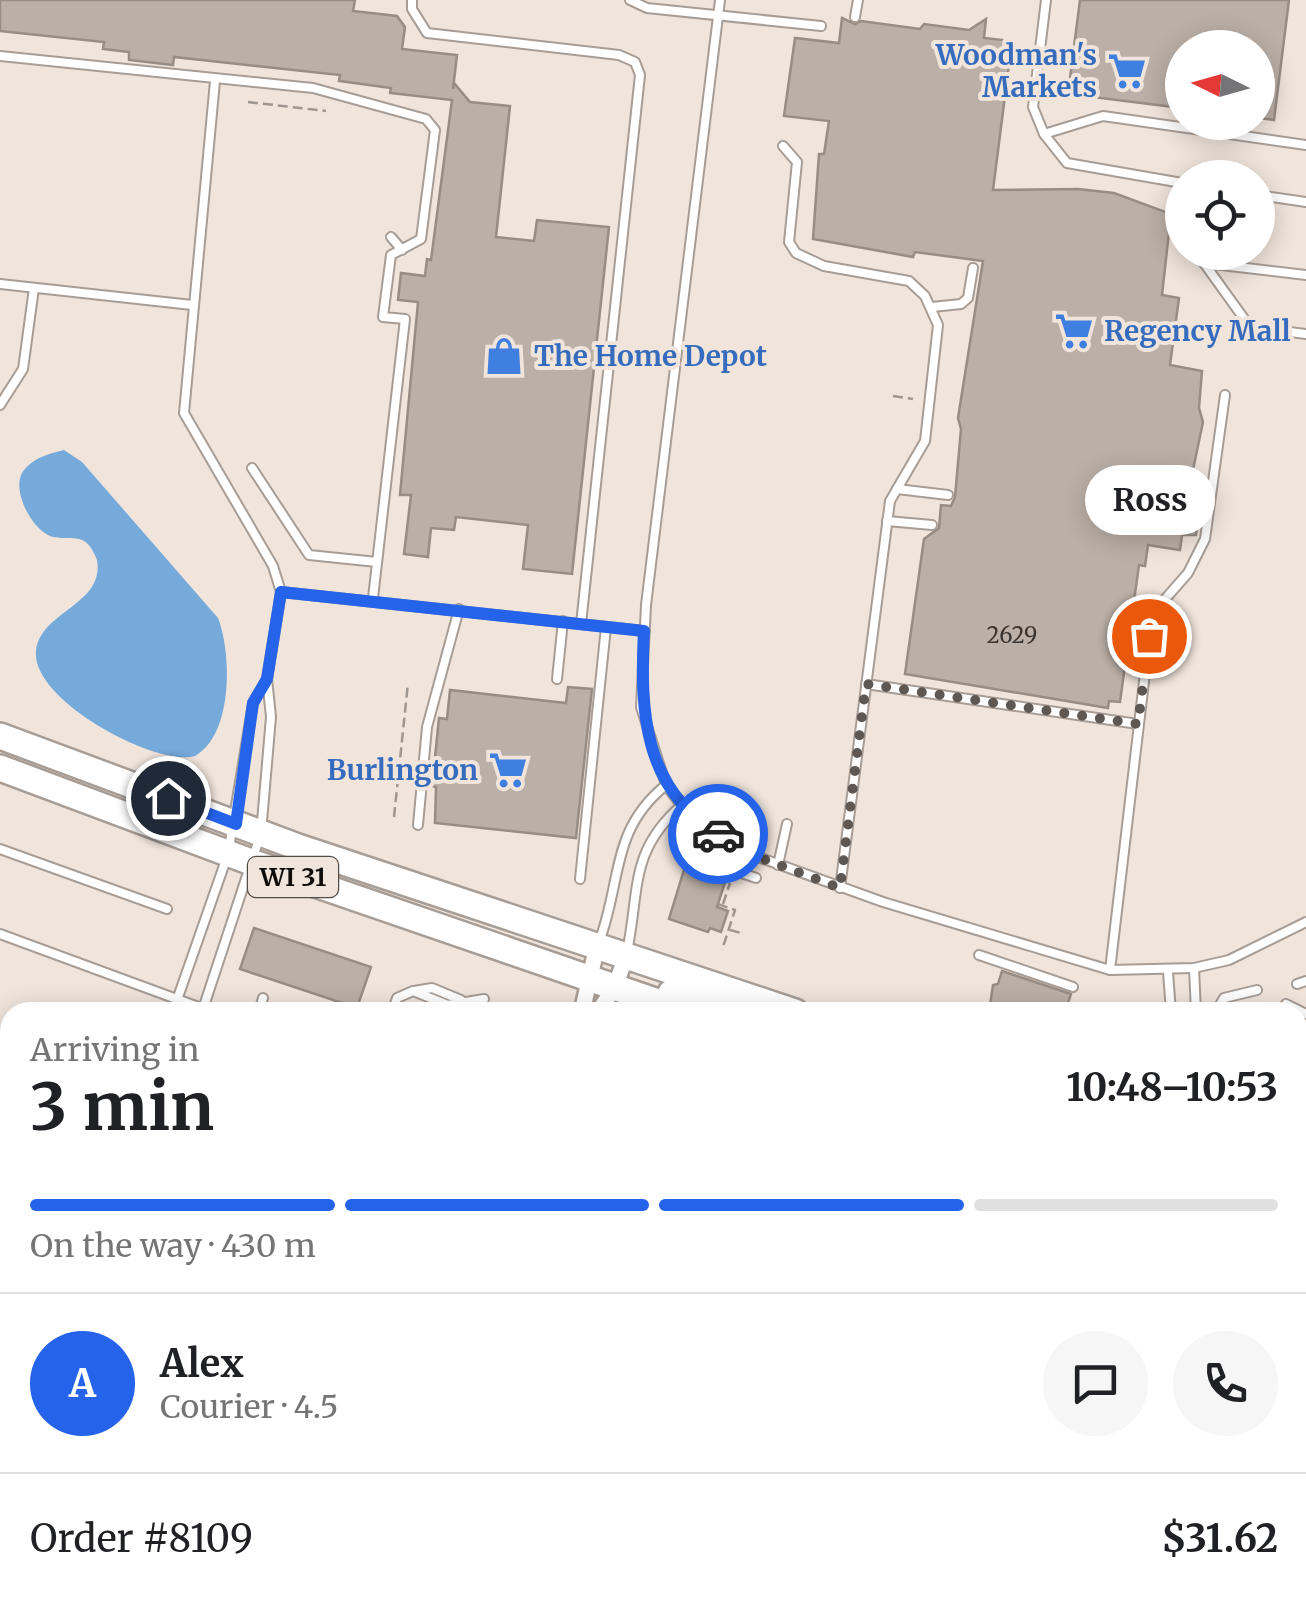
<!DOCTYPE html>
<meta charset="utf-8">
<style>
body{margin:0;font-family:Merriweather,serif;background:#f6f6f6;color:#202124;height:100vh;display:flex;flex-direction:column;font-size:38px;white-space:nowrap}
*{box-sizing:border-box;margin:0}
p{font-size:32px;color:#757577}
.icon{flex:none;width:55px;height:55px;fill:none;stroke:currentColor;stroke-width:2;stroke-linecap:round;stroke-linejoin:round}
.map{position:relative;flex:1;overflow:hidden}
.panel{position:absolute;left:0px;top:1002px;width:1308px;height:622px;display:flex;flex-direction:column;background:#fff;border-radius:30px 30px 0 0;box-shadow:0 5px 25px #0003}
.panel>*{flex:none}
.needle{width:65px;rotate:275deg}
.fabs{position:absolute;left:1165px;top:30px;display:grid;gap:20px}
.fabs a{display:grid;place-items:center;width:110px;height:110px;border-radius:50%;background:#fff;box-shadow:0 5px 25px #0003;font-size:50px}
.pin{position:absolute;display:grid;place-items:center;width:85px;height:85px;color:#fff;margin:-42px;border:5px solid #fff;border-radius:50%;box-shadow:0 2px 10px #0007}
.courier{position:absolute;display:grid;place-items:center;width:100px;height:100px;margin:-50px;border:8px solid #2563eb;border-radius:50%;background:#fff;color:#222;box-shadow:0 2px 12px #0007}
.bubble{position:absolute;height:70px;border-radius:35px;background:#fff;box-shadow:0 5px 25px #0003;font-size:32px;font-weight:700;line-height:70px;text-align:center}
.overview em{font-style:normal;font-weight:700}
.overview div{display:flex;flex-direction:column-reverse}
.overview{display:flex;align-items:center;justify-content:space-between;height:170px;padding:0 30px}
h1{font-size:65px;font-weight:700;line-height:75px}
.bar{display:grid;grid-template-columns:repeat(4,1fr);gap:15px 10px;align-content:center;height:120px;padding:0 30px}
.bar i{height:12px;border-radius:8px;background:#e0e0e0}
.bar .active{background:#2563eb}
.bar p{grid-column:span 4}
.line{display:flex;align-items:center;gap:25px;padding:0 30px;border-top:2px solid #e0e0e0}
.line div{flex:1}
.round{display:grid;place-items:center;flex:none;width:105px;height:105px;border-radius:52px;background:#f6f6f6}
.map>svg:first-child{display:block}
</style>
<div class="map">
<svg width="1306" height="1623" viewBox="0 0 1306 1623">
<rect width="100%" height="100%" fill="#f0e4db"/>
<path fill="#75aadb" d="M64 450 82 462 218 618C232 654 233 735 195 756 156 767 31 700 36 651 40 611 105 605 97 560 95 554 90 544 84 541 74 535 59 541 48 535 30 526 10 487 24 470 35 457 48 454 64 450Z"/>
<g fill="#bbb0a7" stroke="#978d85" stroke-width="2.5">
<polygon points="0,0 355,0 353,11 397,16 405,27 402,49 457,55 453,89 454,83 470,102 510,106 496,237 534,241 537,220 609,227 572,574 523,569 528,525 456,517 454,530 431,528 428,557 404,554 411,495 400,495 418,302 398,300 401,273 425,276 427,259 431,260 452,100 390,93 391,88 339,81 340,75 174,57 173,65 129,60 129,52 103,49 104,42 0,31"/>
<polygon points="1080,0 1289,0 1274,120 1258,118 1258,48 1182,48 1182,108 1068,94"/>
<polygon points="842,18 855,24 861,21 920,29 924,24 969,30 986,19 984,38 1012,41 993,190 1078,189 1114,193 1171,214 1162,295 1179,298 1170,365 1202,371 1199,408 1203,422 1189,489 1201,495 1196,535 1182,535 1180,550 1148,545 1145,566 1139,565 1120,702 1109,701 1108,708 905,674 924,539 939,528 941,505 951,506 955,497 961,429 958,418 983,261 915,252 913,257 813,239 819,154 824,154 829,121 784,116 795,38 839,43"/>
<polygon points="568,687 592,689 576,838 435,823 436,787 432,786 436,748 439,718 447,719 450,690 566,703"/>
<polygon points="687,860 727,876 717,907 728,911 721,932 710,928 708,932 669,919"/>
<polygon points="254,928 371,967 357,1008 240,969"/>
<polygon points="1002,971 1071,994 1065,1012 989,1012 993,985 998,984"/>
</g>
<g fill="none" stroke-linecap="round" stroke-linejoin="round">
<g stroke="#a89d95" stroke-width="12">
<g id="service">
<polyline points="412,0 412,9 427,33 619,55 635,62 640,75 581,624"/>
<polyline points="630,0 647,8 821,26"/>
<polyline points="720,0 646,605 641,707 666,785 688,814 750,854 883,902 1110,970 1194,968 1229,960 1306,922"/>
<polyline points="1046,0 1033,107 1044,134 1103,116 1306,145"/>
<polyline points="855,17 858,0"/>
<polyline points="0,56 313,88 426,119 435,130 421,239 391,255 383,317 405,319 373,598"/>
<polyline points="1044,134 1067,163 1182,183"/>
<polyline points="783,146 797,162 789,242 796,253 824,266 909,281 925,296 938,325 925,441 890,501 840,888"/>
<polyline points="1258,195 1306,202"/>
<polyline points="391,237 402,250"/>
<polyline points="1205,252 1204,263 1250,327 1306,334"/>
<polyline points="1204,263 1306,275"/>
<polyline points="0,284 192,305"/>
<polyline points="932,307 961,304 968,298 973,268"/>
<polyline points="0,405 23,369 34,288"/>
<polyline points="252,468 309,555 377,562"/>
<polyline points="897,489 948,495"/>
<polyline points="887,521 932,525"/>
<polyline points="281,592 645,631"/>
<polyline points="557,679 563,621"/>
<polyline points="866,684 1138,724"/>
<polyline points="418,825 427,727 459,609"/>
<polyline points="0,849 167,909"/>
<polyline points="708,861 756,878"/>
<polyline points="778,865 787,824"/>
<polyline points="580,879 606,627"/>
<polyline points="0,934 212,1012"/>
<path d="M599 942C622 882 610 830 666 785"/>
<path d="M627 952C640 889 629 851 682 805"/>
<polyline points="979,955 1073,987"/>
<polyline points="1194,968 1196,1012"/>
<polyline points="1110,970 1152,614 1188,573 1205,539 1225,395"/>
<polyline points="1168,972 1171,1012"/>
<polyline points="1297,984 1306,981"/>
<polyline points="414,991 432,988 461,1000"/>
<polyline points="177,1000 228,854 253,703 267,679"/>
<polyline points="1286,1004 1306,1014"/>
<polyline points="203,1009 261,833 271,717 267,679 281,592 273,566 184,413 215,81"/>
<polyline points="259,1012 263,998"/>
<polyline points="392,1012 397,998 413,991 448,1005 484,999"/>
<polyline points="1216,1012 1224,998 1257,990"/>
<polyline points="1298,1140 1306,1142"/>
<polyline points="0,1156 10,1159"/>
<polyline points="0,1365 10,1369"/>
<polyline points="1298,1411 1306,1414"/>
<polyline points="0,1580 10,1582"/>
<polyline points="1298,1581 1306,1582"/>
<polyline points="573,1615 575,1623"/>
<polyline points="812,1615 862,1623"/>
<polyline points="1258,1623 1261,1615"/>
</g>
</g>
<g stroke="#a89d95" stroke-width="20">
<g id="minor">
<polyline points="582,1012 597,946"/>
<polyline points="598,1012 615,987 626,956"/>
<polyline points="282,1623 282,1615"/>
<polyline points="994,1623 995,1615"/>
</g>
</g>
<g stroke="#a89d95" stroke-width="30">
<g id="primary">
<polyline points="0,736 298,847 795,1012"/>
<polyline points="0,768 254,863 687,1012"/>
<polyline points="671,993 728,1012"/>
<polyline points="1298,1182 1306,1184"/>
<polyline points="1298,1217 1306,1219"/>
</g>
</g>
<g stroke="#9f968f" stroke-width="2.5" stroke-dasharray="10 5" stroke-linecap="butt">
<polyline points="248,102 326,111"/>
<polyline points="893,396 913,399"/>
<polyline points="394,817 408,683"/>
<polyline points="718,904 735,910 722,950"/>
<polyline points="723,904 730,883"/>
<polyline points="730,930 741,933"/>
<polyline points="1302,1310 1306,1311"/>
</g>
<use href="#service" stroke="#fff" stroke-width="8"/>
<use href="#minor" stroke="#fff" stroke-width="15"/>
<use href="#primary" stroke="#fff" stroke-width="25"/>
</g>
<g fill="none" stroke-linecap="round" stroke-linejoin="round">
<polyline stroke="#5e5752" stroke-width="10" stroke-dasharray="0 18" points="718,834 750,854 840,888 866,684 1138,724 1149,636"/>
<path stroke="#2563eb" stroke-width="12" d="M168 798 236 824 253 703 267 679 281 592 644 631C640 711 643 788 718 834"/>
</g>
<defs>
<g id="supermarket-bare" transform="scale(3)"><path d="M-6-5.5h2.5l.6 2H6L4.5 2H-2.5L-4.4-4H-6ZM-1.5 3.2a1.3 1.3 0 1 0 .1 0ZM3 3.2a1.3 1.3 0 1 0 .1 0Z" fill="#3f7fe0" stroke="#f0e4db" stroke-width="2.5" paint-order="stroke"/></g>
<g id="shop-bare" transform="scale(3)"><path d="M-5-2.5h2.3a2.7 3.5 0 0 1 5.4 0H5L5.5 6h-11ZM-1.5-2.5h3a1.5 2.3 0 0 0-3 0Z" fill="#3f7fe0" stroke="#f0e4db" stroke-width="2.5" paint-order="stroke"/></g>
</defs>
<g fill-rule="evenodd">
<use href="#supermarket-bare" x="1127" y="71"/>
<use href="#supermarket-bare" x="1074" y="331"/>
<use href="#shop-bare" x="504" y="356"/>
<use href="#supermarket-bare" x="508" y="770"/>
</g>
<g text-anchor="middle" stroke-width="8" stroke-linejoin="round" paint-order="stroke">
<g font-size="22" fill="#3a3430">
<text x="1012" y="643">2629</text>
</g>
<rect fill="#f0e4db" stroke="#524c47" stroke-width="2.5" x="248" y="857" width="90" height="40" rx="8"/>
<g font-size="25" font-weight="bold" fill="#0f0b08">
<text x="293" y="886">WI 31</text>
</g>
<g font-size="28" font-weight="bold" fill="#366cbe" stroke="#f0e4db" text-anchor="end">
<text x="1097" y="65">Woodman's<tspan x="1097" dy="32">Markets</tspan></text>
<text x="1104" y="341" text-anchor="start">Regency Mall</text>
<text x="534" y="366" text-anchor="start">The Home Depot</text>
<text x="478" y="780">Burlington</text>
</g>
</g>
</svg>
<div class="fabs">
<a><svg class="needle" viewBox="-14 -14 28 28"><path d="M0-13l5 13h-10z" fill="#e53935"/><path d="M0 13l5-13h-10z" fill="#757577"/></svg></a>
<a><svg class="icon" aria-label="locate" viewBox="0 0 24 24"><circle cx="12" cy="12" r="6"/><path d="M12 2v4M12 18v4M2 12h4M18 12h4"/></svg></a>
</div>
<div class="pin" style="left:1149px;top:636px;background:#ea580c"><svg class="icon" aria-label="bag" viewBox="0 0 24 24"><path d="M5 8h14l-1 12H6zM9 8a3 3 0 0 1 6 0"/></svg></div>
<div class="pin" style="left:168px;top:798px;background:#1f2937"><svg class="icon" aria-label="home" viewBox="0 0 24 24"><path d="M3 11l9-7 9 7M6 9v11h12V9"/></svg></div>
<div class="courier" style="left:718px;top:834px"><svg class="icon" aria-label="car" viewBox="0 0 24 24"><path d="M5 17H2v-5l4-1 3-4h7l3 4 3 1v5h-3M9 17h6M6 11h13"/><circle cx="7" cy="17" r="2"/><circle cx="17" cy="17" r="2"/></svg></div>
<div class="bubble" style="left:1085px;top:465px;width:130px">Ross</div>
<section class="panel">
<div class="overview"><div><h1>3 min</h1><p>Arriving in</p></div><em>10:48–10:53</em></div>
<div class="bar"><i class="active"></i><i class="active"></i><i class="active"></i><i></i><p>On the way · 430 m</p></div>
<div class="line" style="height:180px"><b class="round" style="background:#2563eb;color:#fff">A</b><div><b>Alex</b><p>Courier · 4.5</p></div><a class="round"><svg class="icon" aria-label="chat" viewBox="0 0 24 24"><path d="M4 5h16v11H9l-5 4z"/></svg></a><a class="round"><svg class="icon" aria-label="phone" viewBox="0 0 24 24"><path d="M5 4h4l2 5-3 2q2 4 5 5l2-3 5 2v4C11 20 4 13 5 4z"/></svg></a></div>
<div class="line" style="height:130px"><div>Order #8109</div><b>$31.62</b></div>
</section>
</div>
